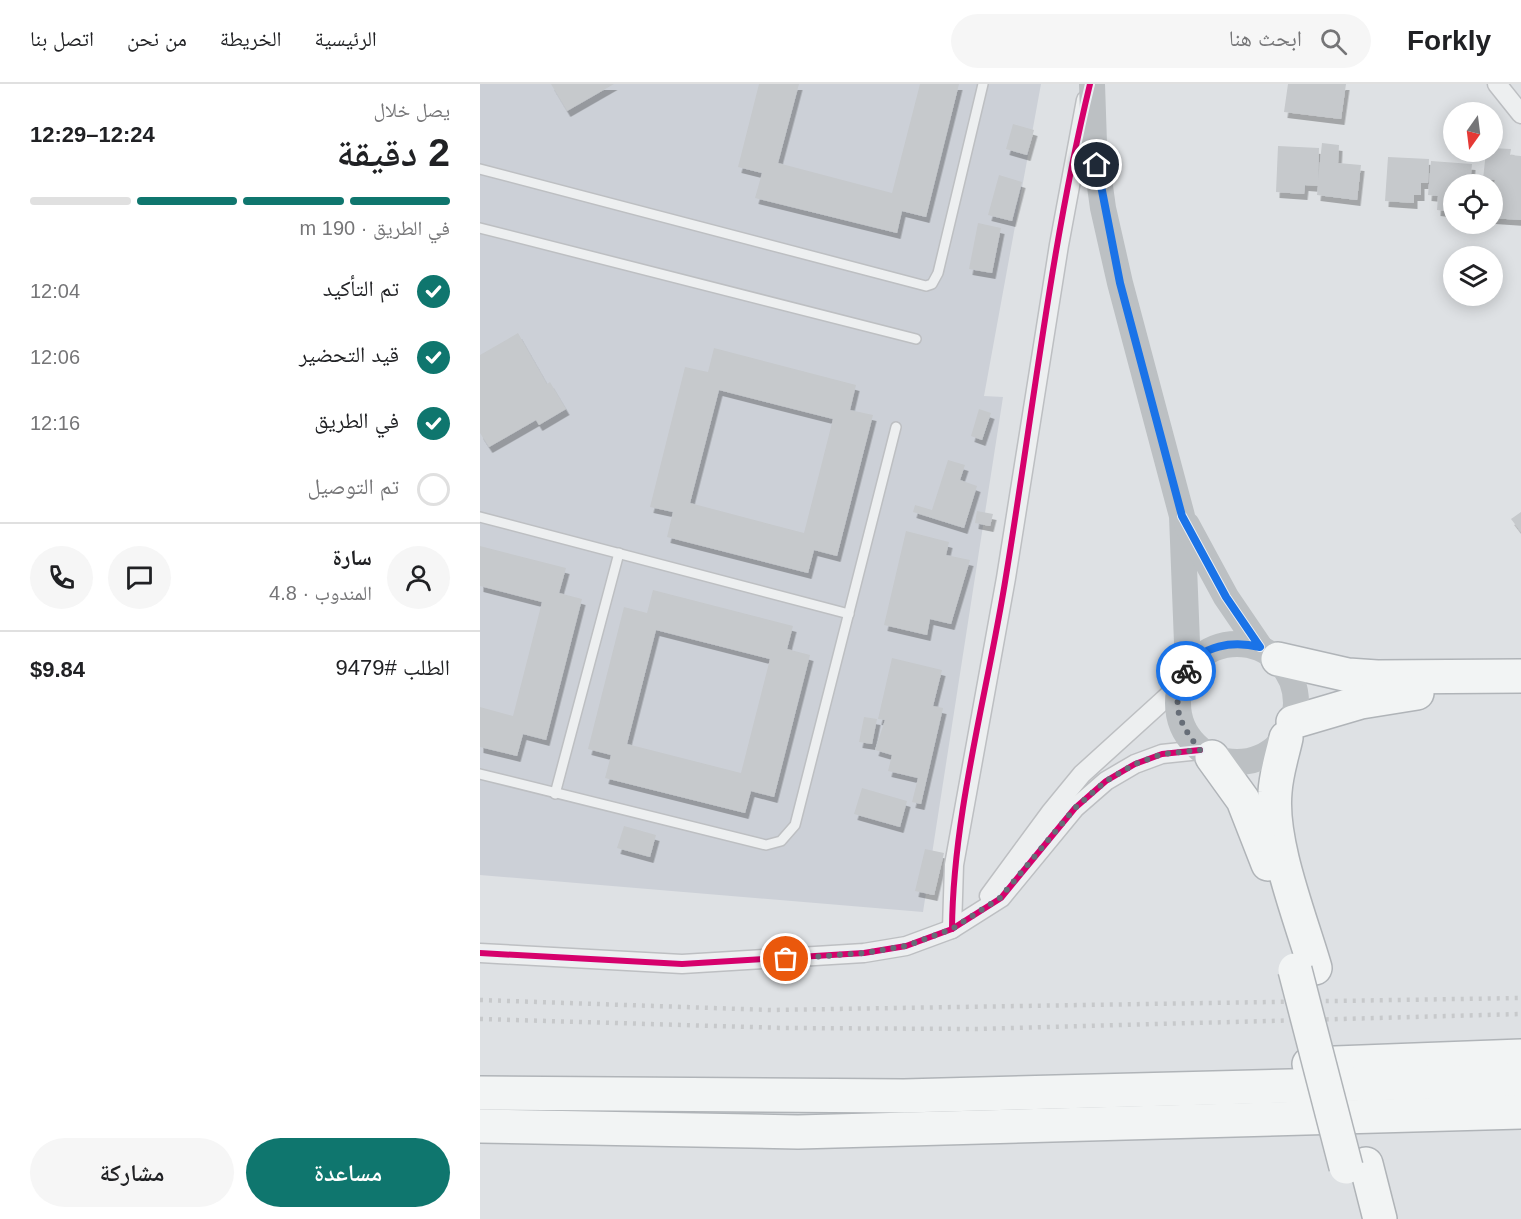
<!DOCTYPE html>
<html lang="ar">
<meta charset="utf-8">
<style>
body{margin:0;font-family:Helvetica,"Noto Naskh Arabic",sans-serif;background:#f6f6f6;color:#202124;direction:rtl;height:100vh;display:flex;flex-direction:column;font-size:22px;white-space:nowrap}
*{box-sizing:border-box;margin:0}
p{font-size:20px;color:#757577}
.icon{flex:none;width:33px;height:33px;fill:none;stroke:currentColor;stroke-width:2;stroke-linecap:round;stroke-linejoin:round}
.map{position:relative;flex:1;overflow:hidden;direction:ltr}
.details{display:flex;flex-direction:column;background:#fff;width:480px}
.details>*{flex:none}
.needle{width:39px;rotate:194deg}
.tools{position:absolute;left:963px;top:18px;display:grid;gap:12px}
.tools a{display:grid;place-items:center;width:60px;height:60px;border-radius:50%;background:#fff;box-shadow:0 3px 15px #0003;font-size:30px}
.pin{position:absolute;display:grid;place-items:center;width:51px;height:51px;color:#fff;margin:-26px;border:3px solid #fff;border-radius:50%;box-shadow:0 2px 6px #0007}
.courier{position:absolute;display:grid;place-items:center;width:60px;height:60px;margin:-30px;border:4px solid #1a73e8;border-radius:50%;background:#fff;color:#222;box-shadow:0 2px 8px #0007}
.head em{font-style:normal;font-weight:600}
.head div{display:flex;flex-direction:column-reverse}
.head{display:flex;align-items:center;justify-content:space-between;height:102px;padding:0 30px}
h1{font-size:39px;font-weight:600;line-height:45px}
.bar{display:grid;grid-template-columns:repeat(4,1fr);gap:9px 6px;align-content:center;height:72px;padding:0 30px}
.bar i{height:8px;border-radius:4px;background:#e0e0e0}
.bar .selected{background:#0f766e}
.bar p{grid-column:span 4}
.line{display:flex;align-items:center;gap:15px;padding:0 30px;border-top:2px solid #e0e0e0}
.line div{flex:1}
.round{display:grid;place-items:center;flex:none;width:63px;height:63px;border-radius:32px;background:#f6f6f6}
ol{padding:0 30px;list-style:none}
li{display:flex;align-items:center;gap:18px;height:66px}
li p{margin-inline-start:auto}
li .icon{padding:6px;border-radius:50%;background:#0f766e;color:#fff;stroke-width:4}
li:last-child{color:#757577}
li i{width:33px;height:33px;border:3px solid #e0e0e0;border-radius:50%}
.button{display:flex;gap:12px;margin-top:auto;padding:12px 30px}
.button a{flex:1;height:69px;border-radius:36px;background:#0f766e;color:#fff;font-size:24px;font-weight:600;line-height:69px;text-align:center}
.button a+a{background:#f6f6f6;color:#202124}
header{display:flex;align-items:center;gap:36px;box-sizing:border-box;height:84px;padding:0 30px;background:#fff;border-bottom:2px solid #e0e0e0}
header strong{font-size:28px}
nav{display:flex;gap:33px;margin-inline-start:auto;font-size:21px}
.search{width:420px;height:54px;background:#f6f6f6;display:flex;align-items:center;gap:15px;box-sizing:border-box;padding:0 21px;border-radius:33px;color:#757577;font-size:22px}
main{display:flex;flex:1;min-height:0}
.map>svg:first-child{display:block}
</style>
<header>
<strong>Forkly</strong>
<div class="search"><svg class="icon" aria-label="search" viewBox="0 0 24 24"><circle cx="10" cy="10" r="6"/><path d="M15 15l6 6"/></svg>ابحث هنا</div>
<nav><a>الرئيسية</a><a>الخريطة</a><a>من نحن</a><a>اتصل بنا</a></nav>
</header>
<main>
<div class="map">
<svg width="1041" height="1135" viewBox="0 0 1041 1135">
<defs>
<filter id="shadow"><feDropShadow dx="3.5" dy="6" stdDeviation="0" flood-color="#0004"/></filter>
</defs>
<rect width="100%" height="100%" fill="#dee1e4"/>
<polygon fill="#ccd0d7" points="0,0 561,0 504,312 523,313 443,828 0,791"/>
<g fill="#c6c9cc" fill-rule="evenodd" filter="url(#shadow)">
<polygon points="71,0 134,0 87,27"/>
<polygon points="279,0 319,0 298,79 412,109 440,0 479,0 446,133 422,127 417,149 275,114 282,89 258,83"/>
<polygon points="808,0 866,0 861,35 804,28"/>
<polygon points="533,40 554,46 547,71 526,65"/>
<polygon points="842,59 859,61 858,79 881,81 877,116 837,111 838,102 825,101 824,110 796,108 798,62 839,64 838,96"/>
<polygon points="1012,64 1031,65 1030,71 1041,72 1041,136 1012,134 1015,96 1003,95 1006,68 1012,68"/>
<polygon points="908,73 949,75 948,99 941,99 941,111 934,111 934,119 905,117"/>
<polygon points="951,77 992,80 990,100 974,100 974,128 957,126 958,112 948,111"/>
<polygon points="519,91 542,98 532,137 508,131"/>
<polygon points="498,139 521,144 512,189 489,185"/>
<polygon points="38,249 67,300 70,298 86,325 59,341 56,336 9,363 0,349 0,271"/>
<path d="M234 264 376 301 370 326 393 331 357 472 334 466 328 489 187 453 193 428 170 423 205 283 228 288ZM239 306 353 335 324 449 210 419Z"/>
<polygon points="499,325 511,329 502,356 491,352"/>
<polygon points="468,376 485,381 480,396 497,402 484,444 433,428 435,421 452,426"/>
<polygon points="497,427 513,430 510,442 495,439"/>
<polygon points="1041,428 1041,448 1031,435"/>
<polygon points="426,447 469,458 466,471 490,476 471,540 450,535 447,551 404,541"/>
<polygon points="0,462 86,484 79,509 102,515 66,656 43,650 37,672 0,663 0,623 33,632 62,518 0,502"/>
<path d="M173 506 313 542 307 565 330 571 294 713 271 707 265 729 125 694 131 671 108 665 144 523 167 529ZM176 546 290 575 261 689 147 660Z"/>
<polygon points="412,574 462,586 453,622 463,624 441,720 432,718 438,694 408,687 412,671 395,666 405,636 398,635"/>
<polygon points="384,633 397,635 392,660 379,658"/>
<polygon points="382,704 427,717 420,743 374,730"/>
<polygon points="144,742 176,751 170,773 137,764"/>
<polygon points="445,765 464,769 454,811 435,807"/>
</g>
<g fill="none" stroke-linecap="round" stroke-linejoin="round">
<g stroke="#bdbfc2" stroke-width="12">
<g id="lane">
<polyline points="0,85 446,202 452,200 458,189 503,0"/>
<polyline points="0,144 436,255"/>
<polyline points="0,433 369,530"/>
<polyline points="0,690 286,761 301,757 315,741 416,343"/>
<polyline points="75,710 139,469"/>
</g>
</g>
<g stroke="#bdbfc2" stroke-width="21">
<g id="street">
<polyline points="1017,0 1041,30"/>
<polyline points="509,812 570,729 602,690 699,602"/>
<polyline points="472,845 474,781 526,494 579,161 606,16"/>
<polyline points="0,869 202,880 384,869 426,862 472,845 521,814 595,724 626,697 655,680 682,670 720,666"/>
</g>
</g>
<g stroke="#b0b4b8" stroke-width="36">
<g id="highway">
<polyline points="798,575 868,591 897,593 1041,592"/>
<polyline points="813,638 881,618 937,609"/>
<path d="M806 654C802 672 796 690 795 708 790 759 821 835 835 884"/>
<polyline points="732,673 763,716 788,780"/>
<polyline points="829,980 1041,972"/>
<polyline points="0,1009 424,1012 1041,996"/>
<polyline points="0,1042 318,1048 1041,1028"/>
<polyline points="886,1080 900,1135"/>
</g>
</g>
<use href="#lane" stroke="#edeff0" stroke-width="9"/>
<use href="#street" stroke="#edeff0" stroke-width="18"/>
<g stroke="#bcc0c3" stroke-width="26">
<polyline points="612,0 614,59 623,124 640,199 702,432 708,584"/>
<polyline points="707,441 746,513 780,563"/>
<circle cx="757" cy="619" r="59"/>
</g>
<use href="#highway" stroke="#f2f4f4" stroke-width="33"/>
<g stroke="#c7c9cb" stroke-width="4.5" stroke-dasharray="3 6" stroke-linecap="butt">
<polyline points="0,916 291,926 1041,914"/>
<polyline points="0,935 304,944 498,945 1041,930"/>
</g>
<g stroke="#b0b4b8" stroke-width="36" stroke-linecap="butt">
<polyline id="highway-bridge" points="815,886 866,1083"/>
</g>
<use href="#highway-bridge" stroke="#f2f4f4" stroke-width="33"/>
<g stroke="#ebeff4" stroke-width="10">
<g id="cycleway">
<polyline points="702,432 746,513 780,563"/>
<path d="M472 845C473 729 508 606 526 492 553 328 571 161 610 0"/>
<polyline points="0,869 202,880 384,869 426,862 472,845 521,814 595,724 626,697 655,680 682,670 720,666"/>
</g>
</g>
<use href="#cycleway" stroke="#d6006c" stroke-width="6"/>
</g>
<g fill="none" stroke-linecap="round" stroke-linejoin="round">
<path stroke="#666d77" stroke-width="6" stroke-dasharray="0 10.8" d="M306 875 384 869 426 862 472 845 520 814 595 724 626 697 655 680 682 670 720 666C698 638 690 621 706 587"/>
<path stroke="#1a73e8" stroke-width="8" d="M617 81 640 199 702 432 746 513 780 563C753 557 722 560 706 587"/>
</g>
</svg>
<div class="tools">
<a><svg class="needle" viewBox="-14 -14 28 28"><path d="M0-13l5 13h-10z" fill="#e53935"/><path d="M0 13l5-13h-10z" fill="#757577"/></svg></a>
<a><svg class="icon" aria-label="locate" viewBox="0 0 24 24"><circle cx="12" cy="12" r="6"/><path d="M12 2v4M12 18v4M2 12h4M18 12h4"/></svg></a>
<a><svg class="icon" aria-label="layers" viewBox="0 0 24 24"><path d="M12 4l9 5-9 5-9-5zM3 14l9 5 9-5"/></svg></a>
</div>
<div class="pin" style="left:306px;top:875px;background:#ea580c"><svg class="icon" aria-label="bag" viewBox="0 0 24 24"><path d="M5 8h14l-1 12H6zM9 8a3 3 0 0 1 6 0"/></svg></div>
<div class="pin" style="left:617px;top:81px;background:#1f2937"><svg class="icon" aria-label="home" viewBox="0 0 24 24"><path d="M3 11l9-7 9 7M6 9v11h12V9"/></svg></div>
<div class="courier" style="left:706px;top:587px"><svg class="icon" aria-label="bike" viewBox="0 0 24 24"><circle cx="6" cy="16" r="4"/><circle cx="18" cy="16" r="4"/><path d="M6 16l4-8h5l3 8M10 8l3 8H6M13 5h3"/></svg></div>
</div>
<section class="details">
<div class="head"><div><h1>2 دقيقة</h1><p>يصل خلال</p></div><em>12:24–12:29</em></div>
<div class="bar"><i class="selected"></i><i class="selected"></i><i class="selected"></i><i></i><p>في الطريق · 190 m</p></div>
<ol>
<li><svg class="icon" aria-label="check" viewBox="0 0 24 24"><path d="M5 12l5 5 9-10"/></svg>تم التأكيد<p>12:04</p></li>
<li><svg class="icon" aria-label="check" viewBox="0 0 24 24"><path d="M5 12l5 5 9-10"/></svg>قيد التحضير<p>12:06</p></li>
<li><svg class="icon" aria-label="check" viewBox="0 0 24 24"><path d="M5 12l5 5 9-10"/></svg>في الطريق<p>12:16</p></li>
<li><i></i>تم التوصيل</li>
</ol>
<div class="line" style="height:108px"><a class="round"><svg class="icon" aria-label="person" viewBox="0 0 24 24"><circle cx="12" cy="8" r="4"/><path d="M4 21q1-7 8-7t8 7"/></svg></a><div><b>سارة</b><p>المندوب · 4.8</p></div><a class="round"><svg class="icon" aria-label="chat" viewBox="0 0 24 24"><path d="M4 5h16v11H9l-5 4z"/></svg></a><a class="round"><svg class="icon" aria-label="phone" viewBox="0 0 24 24"><path d="M5 4h4l2 5-3 2q2 4 5 5l2-3 5 2v4C11 20 4 13 5 4z"/></svg></a></div>
<div class="line" style="height:78px"><div>الطلب #9479</div><b>$9.84</b></div>
<div class="button"><a>مساعدة</a><a>مشاركة</a></div>
</section>
</main>
